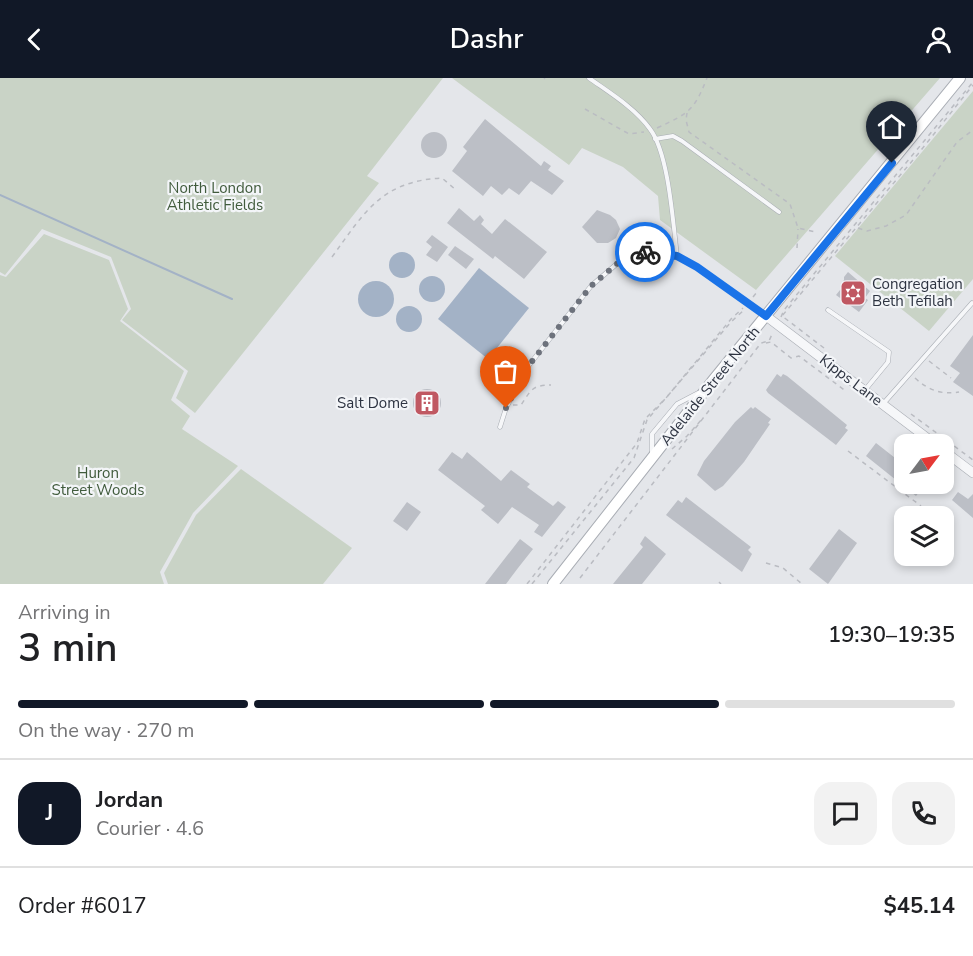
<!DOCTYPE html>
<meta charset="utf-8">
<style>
body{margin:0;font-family:"Nunito Sans",sans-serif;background:#f2f2f2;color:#202124;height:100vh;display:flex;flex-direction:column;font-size:22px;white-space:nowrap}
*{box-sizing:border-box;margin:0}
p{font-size:20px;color:#757577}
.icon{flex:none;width:33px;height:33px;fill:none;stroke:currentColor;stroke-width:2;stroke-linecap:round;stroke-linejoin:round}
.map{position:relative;height:506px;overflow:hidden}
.details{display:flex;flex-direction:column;background:#fff;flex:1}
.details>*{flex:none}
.needle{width:39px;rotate:58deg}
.buttons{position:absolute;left:894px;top:356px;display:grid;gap:12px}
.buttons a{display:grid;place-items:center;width:60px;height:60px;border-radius:12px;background:#fff;box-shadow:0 3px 9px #0003;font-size:30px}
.pin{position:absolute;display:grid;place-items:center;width:51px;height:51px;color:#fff;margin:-62px -26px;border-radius:50% 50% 50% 0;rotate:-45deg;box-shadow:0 0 6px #0007}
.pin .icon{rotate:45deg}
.courier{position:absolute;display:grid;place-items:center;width:60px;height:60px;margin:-30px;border:4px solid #1a73e8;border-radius:50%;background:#fff;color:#222;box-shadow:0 2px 8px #0007}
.head em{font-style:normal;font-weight:600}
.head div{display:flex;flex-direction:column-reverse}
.head{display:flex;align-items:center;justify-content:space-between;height:102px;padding:0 18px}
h1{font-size:39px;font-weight:600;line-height:45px}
.bar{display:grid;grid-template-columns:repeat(4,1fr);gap:9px 6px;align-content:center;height:72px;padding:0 18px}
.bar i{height:8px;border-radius:4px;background:#e0e0e0}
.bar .active{background:#111827}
.bar p{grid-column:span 4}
.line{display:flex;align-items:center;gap:15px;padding:0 18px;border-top:2px solid #e0e0e0}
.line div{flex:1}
.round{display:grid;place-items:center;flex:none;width:63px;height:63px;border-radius:18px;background:#f2f2f2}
header{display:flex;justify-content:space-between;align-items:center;height:78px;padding:0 18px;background:#111827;color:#fff;font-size:27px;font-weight:600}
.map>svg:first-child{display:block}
</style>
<header><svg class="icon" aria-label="back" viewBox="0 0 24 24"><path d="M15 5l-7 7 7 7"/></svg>Dashr<svg class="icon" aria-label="person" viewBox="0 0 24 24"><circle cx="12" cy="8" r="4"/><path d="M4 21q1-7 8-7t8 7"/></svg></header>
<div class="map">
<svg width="973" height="506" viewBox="0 0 973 506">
<rect width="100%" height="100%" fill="#e4e6ea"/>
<g fill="#c9d3c6">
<polygon points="0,0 443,0 367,98 379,105 195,335 176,320 188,293 122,242 131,231 111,179 42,151 5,197 0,194"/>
<polygon points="452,0 940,0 756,212 660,142 658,118 623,89 582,70 569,87"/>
<polygon points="973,13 973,201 929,253 835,178"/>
<polygon points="44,156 109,182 128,231 120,243 184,293 171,322 190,338 182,351 238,388 193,435 160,494 164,506 0,506 0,197 6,199"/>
<polygon points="241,391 352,470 323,506 168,506 164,495 196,437"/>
</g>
<g fill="#a3b2c6">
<circle cx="402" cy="187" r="13"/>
<polygon points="479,190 529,230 488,281 438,241"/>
<circle cx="432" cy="211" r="13"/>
<circle cx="376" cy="221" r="18"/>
<circle cx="409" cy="241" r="13"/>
</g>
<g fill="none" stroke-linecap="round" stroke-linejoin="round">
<polyline stroke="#a3b2c6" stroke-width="2" points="0,117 232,221"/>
</g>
<g fill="#bcbfc6">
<polygon points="485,41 541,88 544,83 551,88 548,92 564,103 552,117 531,103 519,117 509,110 502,117 491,108 483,118 452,93 467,73 463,69"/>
<circle cx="434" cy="67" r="13"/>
<polygon points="459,130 474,143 480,137 484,142 481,146 492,156 505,141 547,174 524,201 495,178 493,181 447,145"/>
<polygon points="597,132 610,137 616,142 620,151 616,160 608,165 597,165 582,149"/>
<polygon points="432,157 448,169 437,184 426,177 432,169 426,164"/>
<polygon points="455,168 474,181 466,191 448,177"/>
<polygon points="848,194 870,213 865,220 868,222 859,234 836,217 844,207 842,205 844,202 844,199"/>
<polygon points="973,257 973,318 953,304 960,295 950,288"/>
<polygon points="777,296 781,299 783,296 787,298 847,347 845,350 848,352 836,367 768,315 766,312"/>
<circle cx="427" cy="325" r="14"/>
<polygon points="751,329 753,331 755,329 771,341 768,345 770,346 744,384 723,408 715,413 697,397 704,383 735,344"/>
<polygon points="876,365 904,387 904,405 926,405 916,418 866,378"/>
<polygon points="452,374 462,381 467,374 501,403 511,392 530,406 527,409 553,428 558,423 566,429 542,459 534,454 539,447 512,429 498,446 481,432 485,428 438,392"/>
<polygon points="958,414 968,421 973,416 973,440 952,422"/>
<polygon points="686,419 751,469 748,472 752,476 742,494 666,437 678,422 682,425"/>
<polygon points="407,424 421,434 407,453 393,443"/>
<polygon points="839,451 857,465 828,506 809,491"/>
<polygon points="645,458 666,476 642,506 613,506 643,469 640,466"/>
<polygon points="520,461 533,471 518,490 506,506 485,506"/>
</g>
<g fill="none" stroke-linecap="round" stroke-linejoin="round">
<g stroke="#a9adb4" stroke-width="5">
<g id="service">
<path d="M589 0C610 15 635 30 650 51 669 76 673 146 677 178"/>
<polyline points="655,61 673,58 682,63 779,134"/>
<polyline points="828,232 889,274 888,284 865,312"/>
<polyline points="883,326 972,225"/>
<polyline points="500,349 506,330 526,291 591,208 619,184 641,174 677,178 697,189 764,237"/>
<polyline points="652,376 652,356 677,326 698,315"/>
</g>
</g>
<g stroke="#a9adb4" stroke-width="10">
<g id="tertiary">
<polyline points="766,238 935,366"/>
<polyline points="944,373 973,395"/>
</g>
</g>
<g stroke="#a9adb4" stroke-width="12">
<polyline id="secondary" points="553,506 714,301 960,0"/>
</g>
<g stroke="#babcc2" stroke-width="1.5" stroke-dasharray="4.5 4.5" stroke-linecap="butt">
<polyline points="544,0 545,1"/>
<polyline points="585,31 629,56 644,54"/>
<polyline points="687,35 686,42 689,54 790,126 798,150 815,154"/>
<path d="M657 50C689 35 694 33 707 0"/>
<polyline points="858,150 867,153 886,148 906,137 957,64 973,52"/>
<polyline points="797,170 798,151"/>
<path d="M332 179C364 135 381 103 442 100L456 112"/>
<polyline points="753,219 757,214"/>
<polyline points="781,239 784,232 973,4"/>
<polyline points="766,265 771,264 791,280 799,278 847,314"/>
<polyline points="824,270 782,238 918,76 973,7"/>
<polyline points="929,283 951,300"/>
<path d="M915 300C928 312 941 317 959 314"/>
<path d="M513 327H521C531 312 532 307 551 307"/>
<polyline points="911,336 973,382"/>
<polyline points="672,371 687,358 702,341"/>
<polyline points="848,373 921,428"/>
<polyline points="766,485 783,490 802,506"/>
<polyline points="580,500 761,265 769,263 773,254"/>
<polyline points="719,504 721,506"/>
<polyline points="527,506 637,365 645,341 666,320 731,241 743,230"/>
<polyline points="532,506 634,380 647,342 731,244 745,231"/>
</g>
<use href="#service" stroke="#f6f7f9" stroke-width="4"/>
<use href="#tertiary" stroke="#f6f7f9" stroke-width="9"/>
<use href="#secondary" stroke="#fff" stroke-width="10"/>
</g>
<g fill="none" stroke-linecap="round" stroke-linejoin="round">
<polyline stroke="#6d727c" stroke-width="6" stroke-dasharray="0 10.8" points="506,330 526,291 591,208 619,184 641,174 645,174"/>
<polyline stroke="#1a73e8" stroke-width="8" points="645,174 677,178 697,189 766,238 892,85"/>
</g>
<defs>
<g id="synagogue-square" transform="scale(1.35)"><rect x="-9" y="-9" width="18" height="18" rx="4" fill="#c05862" stroke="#f3f5f8"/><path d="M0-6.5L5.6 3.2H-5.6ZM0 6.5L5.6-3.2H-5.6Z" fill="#fff"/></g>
<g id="building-square" transform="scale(1.35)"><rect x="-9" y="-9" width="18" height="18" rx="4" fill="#c05862" stroke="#f3f5f8"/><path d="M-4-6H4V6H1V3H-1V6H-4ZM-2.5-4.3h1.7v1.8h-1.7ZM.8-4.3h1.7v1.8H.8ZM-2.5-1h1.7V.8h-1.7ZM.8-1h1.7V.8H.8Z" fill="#fff"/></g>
</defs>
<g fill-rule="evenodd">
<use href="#synagogue-square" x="853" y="215"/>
<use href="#building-square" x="427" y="325"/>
</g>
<g text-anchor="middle" stroke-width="4.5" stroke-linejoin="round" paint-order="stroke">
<g font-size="15" fill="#405b3c" stroke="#f3f5f8">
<text x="215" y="115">North London<tspan x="215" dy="17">Athletic Fields</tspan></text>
<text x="98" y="400">Huron<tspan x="98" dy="17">Street Woods</tspan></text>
</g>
<g font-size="15" fill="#2d3341" stroke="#f3f5f8" text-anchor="start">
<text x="872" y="211">Congregation<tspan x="872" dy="17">Beth Tefilah</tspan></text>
<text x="408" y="330" text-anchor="end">Salt Dome</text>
</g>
<g font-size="15" fill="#2d3341" stroke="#f3f5f8">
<text transform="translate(851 302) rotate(37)" y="5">Kipps Lane</text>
<text transform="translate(710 308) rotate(-51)" y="5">Adelaide Street North</text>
</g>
</g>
</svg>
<div class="buttons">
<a><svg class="needle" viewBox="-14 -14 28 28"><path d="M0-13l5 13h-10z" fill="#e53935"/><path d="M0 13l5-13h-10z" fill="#757577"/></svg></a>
<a><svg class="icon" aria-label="layers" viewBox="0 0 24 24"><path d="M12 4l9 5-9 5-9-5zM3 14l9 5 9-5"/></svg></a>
</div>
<div class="pin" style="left:506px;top:330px;background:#ea580c"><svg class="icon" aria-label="bag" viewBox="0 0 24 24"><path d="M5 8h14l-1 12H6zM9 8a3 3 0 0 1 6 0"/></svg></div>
<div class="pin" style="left:892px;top:85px;background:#1f2937"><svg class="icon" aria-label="home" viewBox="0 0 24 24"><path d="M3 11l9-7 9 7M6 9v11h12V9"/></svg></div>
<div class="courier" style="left:645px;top:174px"><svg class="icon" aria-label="bike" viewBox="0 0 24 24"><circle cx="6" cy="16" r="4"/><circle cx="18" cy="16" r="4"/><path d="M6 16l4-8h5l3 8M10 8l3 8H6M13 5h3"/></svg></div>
</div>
<section class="details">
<div class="head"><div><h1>3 min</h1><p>Arriving in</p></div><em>19:30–19:35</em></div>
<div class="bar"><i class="active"></i><i class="active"></i><i class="active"></i><i></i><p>On the way · 270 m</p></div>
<div class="line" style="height:108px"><b class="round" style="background:#111827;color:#fff">J</b><div><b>Jordan</b><p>Courier · 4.6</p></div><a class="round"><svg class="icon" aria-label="chat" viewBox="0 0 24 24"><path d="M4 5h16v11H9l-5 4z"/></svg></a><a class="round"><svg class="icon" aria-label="phone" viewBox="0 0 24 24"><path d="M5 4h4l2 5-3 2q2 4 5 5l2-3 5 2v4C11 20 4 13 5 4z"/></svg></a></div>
<div class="line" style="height:78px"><div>Order #6017</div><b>$45.14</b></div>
</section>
